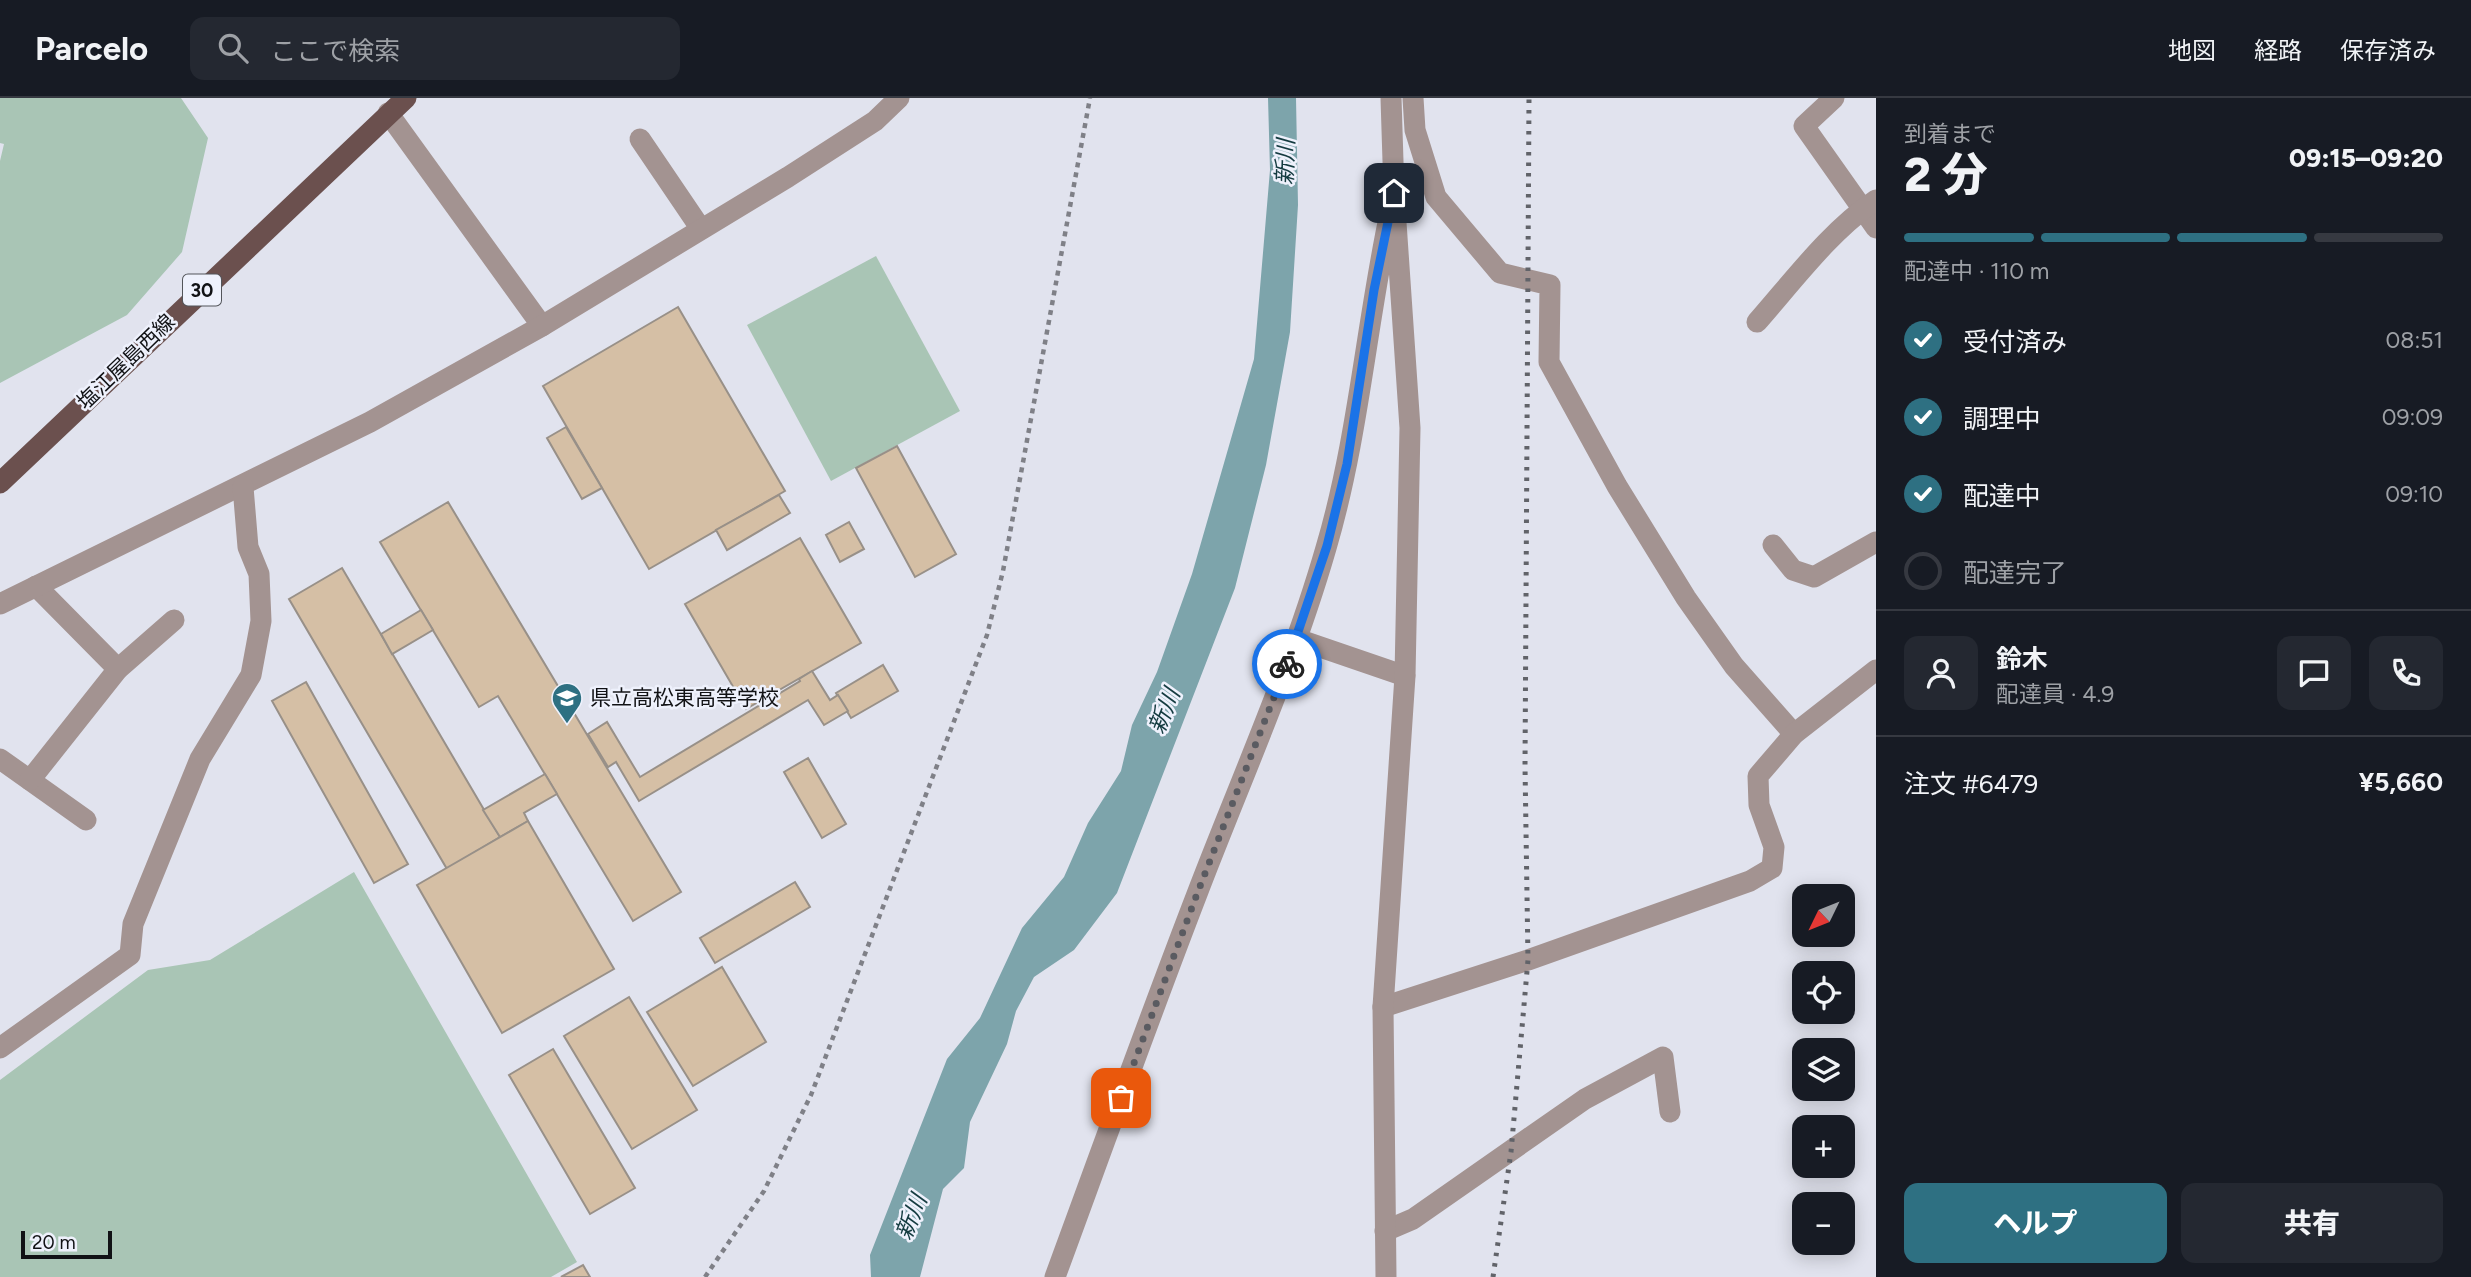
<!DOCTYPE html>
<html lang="ja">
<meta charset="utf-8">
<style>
body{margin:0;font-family:Figtree,"Noto Sans JP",sans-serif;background:#242831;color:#f1f3f6;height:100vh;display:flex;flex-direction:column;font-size:26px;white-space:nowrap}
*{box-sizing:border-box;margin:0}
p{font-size:23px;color:#9ea1a6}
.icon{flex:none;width:38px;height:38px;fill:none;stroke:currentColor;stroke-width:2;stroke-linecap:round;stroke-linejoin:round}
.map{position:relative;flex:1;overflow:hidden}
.drawer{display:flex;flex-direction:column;background:#171b24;width:595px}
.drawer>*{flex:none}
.needle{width:46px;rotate:227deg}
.controls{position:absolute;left:1792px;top:786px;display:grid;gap:14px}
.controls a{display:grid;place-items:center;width:63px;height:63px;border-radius:14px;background:#171b24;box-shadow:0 4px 18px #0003;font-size:35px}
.scale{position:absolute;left:21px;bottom:18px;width:91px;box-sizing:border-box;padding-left:7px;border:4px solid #111215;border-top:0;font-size:19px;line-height:24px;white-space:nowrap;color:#111215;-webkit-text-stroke:5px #eef1fc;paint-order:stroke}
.pin{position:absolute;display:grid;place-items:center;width:60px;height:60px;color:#fff;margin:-30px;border-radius:14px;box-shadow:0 4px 10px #0006}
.courier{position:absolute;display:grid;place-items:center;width:70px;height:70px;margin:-35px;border:5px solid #1a73e8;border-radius:50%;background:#fff;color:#222;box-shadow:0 2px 9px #0007}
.overview em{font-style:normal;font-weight:800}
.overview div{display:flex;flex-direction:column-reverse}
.overview{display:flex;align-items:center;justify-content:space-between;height:119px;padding:0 28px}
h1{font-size:46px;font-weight:800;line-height:52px}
.bar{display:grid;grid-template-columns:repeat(4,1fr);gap:10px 7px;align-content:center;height:84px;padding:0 28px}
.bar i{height:9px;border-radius:5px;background:#363941}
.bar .current{background:#2e7082}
.bar p{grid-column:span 4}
.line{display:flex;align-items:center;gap:18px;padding:0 28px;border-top:2px solid #363941}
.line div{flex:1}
.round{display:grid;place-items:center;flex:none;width:74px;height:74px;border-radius:14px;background:#242831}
ol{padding:0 28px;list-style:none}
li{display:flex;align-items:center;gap:21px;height:77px}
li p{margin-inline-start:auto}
li .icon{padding:7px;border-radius:50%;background:#2e7082;color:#fff;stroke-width:4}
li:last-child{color:#9ea1a6}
li i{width:38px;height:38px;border:4px solid #363941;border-radius:50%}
.primary-button{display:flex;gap:14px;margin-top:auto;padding:14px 28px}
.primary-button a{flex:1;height:80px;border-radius:14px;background:#2e7082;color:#fff;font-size:28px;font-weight:800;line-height:80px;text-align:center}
.primary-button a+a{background:#242831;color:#f1f3f6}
header{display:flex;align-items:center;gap:42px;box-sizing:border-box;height:98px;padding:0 35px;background:#171b24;border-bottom:2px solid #363941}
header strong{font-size:33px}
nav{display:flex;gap:38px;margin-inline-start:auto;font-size:24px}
.search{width:490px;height:63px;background:#242831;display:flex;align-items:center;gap:18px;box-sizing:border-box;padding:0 24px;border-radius:14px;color:#9ea1a6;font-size:26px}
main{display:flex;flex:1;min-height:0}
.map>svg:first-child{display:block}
</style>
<header>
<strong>Parcelo</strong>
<div class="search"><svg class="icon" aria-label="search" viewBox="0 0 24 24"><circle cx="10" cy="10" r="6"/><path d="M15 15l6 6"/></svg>ここで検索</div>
<nav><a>地図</a><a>経路</a><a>保存済み</a></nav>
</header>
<main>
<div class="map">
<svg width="1876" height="1179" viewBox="0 0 1876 1179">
<rect width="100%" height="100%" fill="#e1e3ee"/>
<g fill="#a9c5b5">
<polygon points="0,0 181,0 208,40 182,154 127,217 0,285 0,63 4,46 0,45"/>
<polygon points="876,158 960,313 831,383 747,227"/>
<polygon points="354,774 577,1164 551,1179 0,1179 0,982 148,872 210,862"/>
</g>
<polygon fill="#7da4ab" points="1268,0 1296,0 1298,107 1290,234 1266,367 1235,490 1117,795 1074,852 1034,879 1016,913 1007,946 970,1024 964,1070 943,1091 920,1179 871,1179 870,1157 947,961 980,920 1022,830 1064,779 1088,725 1121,673 1132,627 1157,574 1192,476 1254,261 1270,72"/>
<g fill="#d5bfa5" stroke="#989088" stroke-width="2">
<polygon points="678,209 785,393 649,471 543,288"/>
<polygon points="566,329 602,390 582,401 547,340"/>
<polygon points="897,348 956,456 915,479 856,370"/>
<polygon points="779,397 790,415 727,452 716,432"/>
<polygon points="448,404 681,794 633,823 498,598 479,609 380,444"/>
<polygon points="849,424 864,451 840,464 826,437"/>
<polygon points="800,440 861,545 746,611 685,506"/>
<polygon points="342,470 500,739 447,771 289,501"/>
<polygon points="421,512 433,532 392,556 381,536"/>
<polygon points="883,567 898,593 851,620 836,595"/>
<polygon points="812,573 830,602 838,597 848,613 824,627 808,602 639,703 616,664 608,669 588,636 607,624 640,679 800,583 799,581"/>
<polygon points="306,584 408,766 374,785 272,603"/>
<polygon points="808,660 846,726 822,740 784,674"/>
<polygon points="545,676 557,696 524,715 528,723 500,739 483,712"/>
<polygon points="528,723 614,871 502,935 417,787"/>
<polygon points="795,784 810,809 715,865 700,840"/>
<polygon points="722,869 766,944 693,988 647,914"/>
<polygon points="629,899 697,1012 632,1051 564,938"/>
<polygon points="553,951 635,1090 590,1116 509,977"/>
<polygon points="583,1167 590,1179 561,1179"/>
</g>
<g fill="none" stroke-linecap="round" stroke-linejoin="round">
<polyline stroke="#7f8087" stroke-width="4.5" stroke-dasharray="5 5" stroke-linecap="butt" points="705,1179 764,1093 811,997 987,537 1003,473 1090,0"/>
<g stroke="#a39391" stroke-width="21">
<polyline points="1413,0 1415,32 1436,99 1500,175 1550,187 1549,264 1617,388 1686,500 1734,568 1794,636"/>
<polyline points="1834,0 1804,28 1876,130"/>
<polyline points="388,15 542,228"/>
<polyline points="640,41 701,131"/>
<path d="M1757 224C1794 182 1830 133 1876 102"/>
<polyline points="1773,447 1793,472 1814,479 1876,444"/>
<polyline points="36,488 118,571"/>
<polyline points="0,506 370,324 542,228 788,79 875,23 899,0"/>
<polyline points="1297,541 1405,578"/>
<polyline points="0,661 86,722"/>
<polyline points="30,682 118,571 174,522"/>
<polyline points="1383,909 1528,862 1750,783 1772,770 1774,749 1759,707 1758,678 1794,636 1876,572"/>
<polyline points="0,950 130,857 133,826 200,661 251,577 261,523 259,476 248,449 243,389"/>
<polyline points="1385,1133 1413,1121 1585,1001 1663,959 1670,1014"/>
<path d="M1055 1179C1102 1051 1148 923 1197 796 1241 681 1292 568 1326 450 1358 342 1366 229 1389 120"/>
<polyline points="1386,1179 1383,909 1405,578 1410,330 1394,95 1391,0"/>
</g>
<polyline stroke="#6b504e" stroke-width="21" points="0,385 406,0"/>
<polyline stroke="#616369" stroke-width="5" stroke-dasharray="3.5 7" stroke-linecap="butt" points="1493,1179 1511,1054 1528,862 1525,668 1529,0"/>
</g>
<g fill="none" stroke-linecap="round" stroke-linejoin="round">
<polyline stroke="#5a5b61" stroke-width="7" stroke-dasharray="0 12.6" points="1121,1000 1197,796 1287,566"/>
<polyline stroke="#1a73e8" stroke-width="9" points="1287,566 1327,448 1347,366 1374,192 1394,95"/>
</g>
<defs>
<g id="school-pin" transform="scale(1.575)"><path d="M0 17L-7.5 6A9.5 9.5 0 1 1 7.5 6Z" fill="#2e7082" stroke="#eef1fc"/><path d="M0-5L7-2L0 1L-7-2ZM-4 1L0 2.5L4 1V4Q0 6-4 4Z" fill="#fff"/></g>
</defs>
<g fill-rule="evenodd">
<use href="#school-pin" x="567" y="600"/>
</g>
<g text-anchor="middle" stroke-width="5" stroke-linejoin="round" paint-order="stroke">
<rect fill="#eef1fc" stroke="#53555a" stroke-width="2" x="183" y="176.5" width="38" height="31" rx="5"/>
<g font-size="19" font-weight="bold" fill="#111215">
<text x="202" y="199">30</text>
</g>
<g font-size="21" fill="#111215" stroke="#eef1fc">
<text transform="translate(126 264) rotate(-44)" y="7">塩江屋島西線</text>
</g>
<g font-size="21" fill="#111215" stroke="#eef1fc" text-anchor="start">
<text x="590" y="607">県立高松東高等学校</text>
</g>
<g font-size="23" font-style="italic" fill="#143b40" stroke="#eef1fc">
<text transform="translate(1285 64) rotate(-88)" y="8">新川</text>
<text transform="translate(1164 613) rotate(-68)" y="8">新川</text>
<text transform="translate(911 1119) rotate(-68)" y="8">新川</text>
</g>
</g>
</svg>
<div class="controls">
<a><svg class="needle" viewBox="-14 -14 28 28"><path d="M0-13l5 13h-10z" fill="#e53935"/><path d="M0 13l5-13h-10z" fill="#9ea1a6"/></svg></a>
<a><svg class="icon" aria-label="locate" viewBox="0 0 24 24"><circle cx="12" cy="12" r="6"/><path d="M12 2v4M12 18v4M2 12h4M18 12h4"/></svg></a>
<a><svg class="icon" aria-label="layers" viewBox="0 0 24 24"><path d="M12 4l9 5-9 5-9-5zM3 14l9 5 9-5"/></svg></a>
<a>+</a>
<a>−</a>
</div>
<div class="scale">20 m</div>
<div class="pin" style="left:1121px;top:1000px;background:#ea580c"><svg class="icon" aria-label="bag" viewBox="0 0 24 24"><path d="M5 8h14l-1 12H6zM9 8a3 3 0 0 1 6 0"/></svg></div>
<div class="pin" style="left:1394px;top:95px;background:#1f2937"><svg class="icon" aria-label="home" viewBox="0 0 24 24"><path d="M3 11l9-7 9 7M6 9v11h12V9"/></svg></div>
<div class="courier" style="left:1287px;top:566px"><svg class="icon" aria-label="bike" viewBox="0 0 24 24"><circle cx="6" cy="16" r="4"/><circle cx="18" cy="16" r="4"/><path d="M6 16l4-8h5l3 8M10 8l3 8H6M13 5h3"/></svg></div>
</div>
<section class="drawer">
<div class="overview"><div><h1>2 分</h1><p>到着まで</p></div><em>09:15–09:20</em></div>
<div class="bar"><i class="current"></i><i class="current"></i><i class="current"></i><i></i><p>配達中 · 110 m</p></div>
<ol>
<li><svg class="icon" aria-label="check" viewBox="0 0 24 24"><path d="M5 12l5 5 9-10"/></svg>受付済み<p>08:51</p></li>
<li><svg class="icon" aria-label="check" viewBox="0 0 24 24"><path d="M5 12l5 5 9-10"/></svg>調理中<p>09:09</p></li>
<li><svg class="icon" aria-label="check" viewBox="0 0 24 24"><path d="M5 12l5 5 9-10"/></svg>配達中<p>09:10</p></li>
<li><i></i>配達完了</li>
</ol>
<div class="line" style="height:126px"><a class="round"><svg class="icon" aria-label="person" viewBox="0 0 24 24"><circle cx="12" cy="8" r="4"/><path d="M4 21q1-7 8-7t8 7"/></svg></a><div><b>鈴木</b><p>配達員 · 4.9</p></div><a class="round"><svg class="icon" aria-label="chat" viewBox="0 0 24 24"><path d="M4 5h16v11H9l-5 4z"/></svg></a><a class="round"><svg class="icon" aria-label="phone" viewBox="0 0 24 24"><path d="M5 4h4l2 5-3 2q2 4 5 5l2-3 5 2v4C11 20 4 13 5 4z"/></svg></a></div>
<div class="line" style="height:91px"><div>注文 #6479</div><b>¥5,660</b></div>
<div class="primary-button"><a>ヘルプ</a><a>共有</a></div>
</section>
</main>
